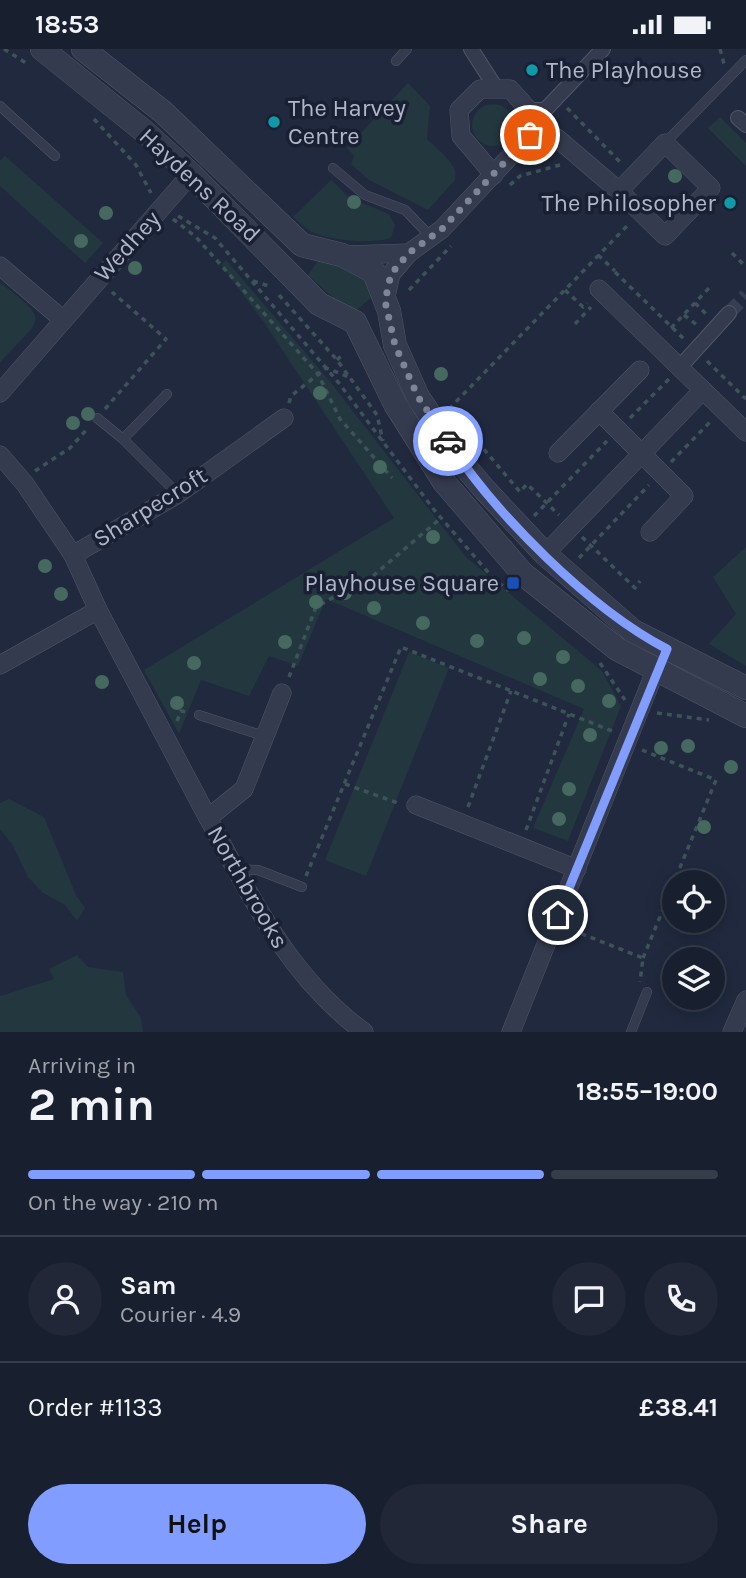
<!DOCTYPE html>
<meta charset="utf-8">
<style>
body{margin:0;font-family:Karla,sans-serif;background:#212736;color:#f1f3f6;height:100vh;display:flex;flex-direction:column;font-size:26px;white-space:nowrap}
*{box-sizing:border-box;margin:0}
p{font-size:23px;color:#9fa2aa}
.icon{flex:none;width:38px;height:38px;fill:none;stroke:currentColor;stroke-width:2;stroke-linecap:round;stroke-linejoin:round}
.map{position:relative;height:983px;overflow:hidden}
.panel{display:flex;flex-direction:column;background:#181f2e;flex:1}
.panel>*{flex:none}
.fabs{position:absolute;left:662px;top:821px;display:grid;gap:14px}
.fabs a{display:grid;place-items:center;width:63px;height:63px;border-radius:50%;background:#181f2e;box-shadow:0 4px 18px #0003,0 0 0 2px #363d4a;font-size:35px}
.pin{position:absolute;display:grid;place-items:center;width:60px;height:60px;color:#fff;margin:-30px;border:4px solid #fff;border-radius:50%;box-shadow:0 2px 7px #0007}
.courier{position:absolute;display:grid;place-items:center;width:70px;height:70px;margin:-35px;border:5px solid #809dff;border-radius:50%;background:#fff;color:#222;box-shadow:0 2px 9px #0007}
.overview em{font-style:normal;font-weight:700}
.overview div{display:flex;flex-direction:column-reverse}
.overview{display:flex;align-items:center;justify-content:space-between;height:119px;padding:0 28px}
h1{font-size:46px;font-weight:700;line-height:52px}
.bar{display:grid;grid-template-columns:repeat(4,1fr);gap:10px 7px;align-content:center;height:84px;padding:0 28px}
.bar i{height:9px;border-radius:5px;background:#363d4a}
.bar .selected{background:#809dff}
.bar p{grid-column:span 4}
.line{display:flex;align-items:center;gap:18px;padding:0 28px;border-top:2px solid #363d4a}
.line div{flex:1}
.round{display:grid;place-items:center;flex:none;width:74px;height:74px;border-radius:37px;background:#212736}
.cta{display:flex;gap:14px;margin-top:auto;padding:14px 28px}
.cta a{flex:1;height:80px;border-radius:42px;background:#809dff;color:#111;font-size:28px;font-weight:700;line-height:80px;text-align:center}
.cta a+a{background:#212736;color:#f1f3f6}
.status{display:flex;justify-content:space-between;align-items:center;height:49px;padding:0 35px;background:#181f2e;direction:ltr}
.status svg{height:19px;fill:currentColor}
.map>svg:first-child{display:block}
</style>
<div class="status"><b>18:53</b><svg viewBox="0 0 49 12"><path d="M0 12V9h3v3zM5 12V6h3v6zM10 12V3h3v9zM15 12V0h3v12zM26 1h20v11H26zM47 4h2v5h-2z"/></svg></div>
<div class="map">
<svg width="746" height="983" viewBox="0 0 746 983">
<rect width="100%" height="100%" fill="#20293e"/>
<g fill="#23373f">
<path d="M408 34 430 57 427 90C437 101 460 115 455 131L428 161 369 131 351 115 354 107 347 99Z"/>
<circle cx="493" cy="76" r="21"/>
<polygon points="720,68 746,94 746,117 708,79"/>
<polygon points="5,107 103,194 85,214 0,137 0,112"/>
<path d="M331 131 350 149 389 165 395 176 391 189C372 195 327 192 310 182 304 178 298 172 293 168Z"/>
<polygon points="319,210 359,220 372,233 371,249 356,261 340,255 308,226"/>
<polygon points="226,211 328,330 466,508 602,622 621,657 568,792 533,779 584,660 326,550 298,617 269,607 249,647 201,631 179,685 144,621 394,469 263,272 221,216"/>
<path d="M0 234C54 274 40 268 0 314Z"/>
<polygon points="746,498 746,617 709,595 736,565 713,528"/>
<polygon points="409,603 449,619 366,827 325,811"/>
<polygon points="9,750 44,768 76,846 85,859 77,872 65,856 43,844 28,828 12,795 0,780 0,754"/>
<polygon points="77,906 88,918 123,923 126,946 141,969 143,983 0,983 0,947 54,930 49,920"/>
</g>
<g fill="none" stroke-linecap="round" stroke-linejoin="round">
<polyline stroke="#363e53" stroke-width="14" stroke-dasharray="14 7" stroke-linecap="butt" points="729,264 746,246"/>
<g stroke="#505669" stroke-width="10">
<g id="service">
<polyline points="396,12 407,0"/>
<polyline points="0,57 55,107"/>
<polyline points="665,94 746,11"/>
<polyline points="333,119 365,146 405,161 431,188"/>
<polyline points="167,345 123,390 178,445"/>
<polyline points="97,369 123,390"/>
<polyline points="199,666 264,687"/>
<polyline points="236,820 258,821 302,838"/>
<polyline points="631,983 647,943"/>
</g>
</g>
<g stroke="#505669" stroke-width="16">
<g id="pedestrian">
<polyline points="471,0 496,39"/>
<polyline points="529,61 545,61 603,0"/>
<polyline points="738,69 746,76"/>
<polyline points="680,318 729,264"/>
</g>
</g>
<g stroke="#505669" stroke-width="19">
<g id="minor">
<polygon points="665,94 711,139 665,187 619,142"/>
<polyline points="494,126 461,87 459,61 480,40 510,40 529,61 530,86"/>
<polyline points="409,204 442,180 530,86 557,89 619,142"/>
<polyline points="345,206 409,204 391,225 385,252"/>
<polyline points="0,217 62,270"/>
<polyline points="599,240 746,383"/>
<polyline points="0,344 191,125"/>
<polyline points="599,362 684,447 650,483"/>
<polyline points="558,404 640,321"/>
<polyline points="0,406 25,435 73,506"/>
<polyline points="545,505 703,341"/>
<polyline points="0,616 98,561"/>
<path d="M282 644 244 740 208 769C251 848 289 928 364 983"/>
<polyline points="416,756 577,820"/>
<polyline points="208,769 98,561 73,506 178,445 284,369"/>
<polyline points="511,983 656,620"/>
<polyline points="732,983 746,951"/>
</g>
</g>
<g stroke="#505669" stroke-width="24">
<g id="tertiary">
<polyline points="42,0 145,83 191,125 319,255 355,273 395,355 444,433 523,525 617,600 746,667"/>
<polyline points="83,0 163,63 302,196 342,206 374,223 389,262 395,296 418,348 462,414 485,441 545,505 633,582 746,639"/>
</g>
</g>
<g stroke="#3d5359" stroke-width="3.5" stroke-dasharray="5 5" stroke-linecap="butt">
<polyline points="4,0 26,14"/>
<polyline points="720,0 724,15"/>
<polyline points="567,59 623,116"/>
<polyline points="94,70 136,116 151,144"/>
<polyline points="510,136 520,127 560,116"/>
<polyline points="178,167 215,189 338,333 435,462 494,530 509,542"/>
<polyline points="173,170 196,188 318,325 340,370 392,429"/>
<polyline points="732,204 746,218"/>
<polyline points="598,206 615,222"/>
<polyline points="615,223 684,290"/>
<polyline points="253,232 272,238"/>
<polyline points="409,241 451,197"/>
<polyline points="565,241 583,258 587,254"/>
<polyline points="279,246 337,311 377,366 383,392"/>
<polyline points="695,254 706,265"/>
<polyline points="684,266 697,276"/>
<polyline points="575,275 591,258"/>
<polyline points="671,279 710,238"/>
<polyline points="337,311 344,304"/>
<polyline points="707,312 746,350"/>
<polyline points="289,354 291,347 326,319 349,328"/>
<polyline points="105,360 166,290 112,243"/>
<polyline points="449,360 629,175"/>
<polyline points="630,369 669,330"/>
<polyline points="471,385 520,443 527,435 559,466"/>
<polyline points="469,387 477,379"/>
<polyline points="671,413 710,373"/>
<polyline points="35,422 70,399 88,379"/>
<polyline points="534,467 607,392"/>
<polyline points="582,488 635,539 640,532"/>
<polyline points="579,509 649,436"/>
<polyline points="600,614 625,651"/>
<polyline points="289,628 316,558 374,526 441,469"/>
<polyline points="657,664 709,671"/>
<polyline points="177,672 181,662 187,663"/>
<polyline points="642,701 716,731 674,833"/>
<polyline points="345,735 398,754"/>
<polyline points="468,758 511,642"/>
<polyline points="526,781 569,665"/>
<polyline points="306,827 401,598 612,682"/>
<polyline points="572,881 643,909 640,933"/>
<polyline points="643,909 674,834"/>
</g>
<use href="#service" stroke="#353b4e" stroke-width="9"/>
<use href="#pedestrian" stroke="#353b4e" stroke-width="14"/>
<use href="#minor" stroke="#353b4e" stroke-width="18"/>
<use href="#tertiary" stroke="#353b4e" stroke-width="23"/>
</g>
<g fill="#46695f">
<circle cx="675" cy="127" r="7"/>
<circle cx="354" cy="153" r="7"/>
<circle cx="106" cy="164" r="7"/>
<circle cx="81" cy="192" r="7"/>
<circle cx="135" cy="219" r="7"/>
<circle cx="441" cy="325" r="7"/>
<circle cx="320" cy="344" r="7"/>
<circle cx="88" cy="365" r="7"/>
<circle cx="73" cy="374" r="7"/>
<circle cx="459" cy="379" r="7"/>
<circle cx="380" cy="418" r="7"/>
<circle cx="433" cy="488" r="7"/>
<circle cx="45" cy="517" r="7"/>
<circle cx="345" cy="544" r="7"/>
<circle cx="61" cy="545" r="7"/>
<circle cx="316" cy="553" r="7"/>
<circle cx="374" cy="559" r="7"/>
<circle cx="423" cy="574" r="7"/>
<circle cx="524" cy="589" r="7"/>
<circle cx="477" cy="592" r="7"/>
<circle cx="285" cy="593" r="7"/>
<circle cx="563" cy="608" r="7"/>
<circle cx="194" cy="614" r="7"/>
<circle cx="540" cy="630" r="7"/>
<circle cx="102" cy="633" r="7"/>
<circle cx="578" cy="637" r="7"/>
<circle cx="609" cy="652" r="7"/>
<circle cx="177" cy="654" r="7"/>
<circle cx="590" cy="686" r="7"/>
<circle cx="688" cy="697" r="7"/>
<circle cx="661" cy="699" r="7"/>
<circle cx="731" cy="718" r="7"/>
<circle cx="569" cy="740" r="7"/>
<circle cx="559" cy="770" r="7"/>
<circle cx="704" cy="778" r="7"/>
</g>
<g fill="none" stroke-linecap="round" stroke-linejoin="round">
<polyline stroke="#7e8599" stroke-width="7" stroke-dasharray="0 12.6" points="448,392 418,348 395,296 385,252 391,225 409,204 442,180 530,86"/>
<path stroke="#809dff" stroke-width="9" d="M448 392C495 465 590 560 667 600L558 866"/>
</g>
<g fill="#0f9aa8" stroke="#1a2033" stroke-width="2.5">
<circle cx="532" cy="21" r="7"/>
<circle cx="274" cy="73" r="7"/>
<circle cx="730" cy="154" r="7"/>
</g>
<rect fill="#1a4fb4" stroke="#1a2033" stroke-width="2.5" x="506" y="527" width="14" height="14" rx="3.5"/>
<g text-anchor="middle" stroke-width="7" stroke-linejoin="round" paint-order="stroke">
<g font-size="24" fill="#b0b6ca" stroke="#1a2033" text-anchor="start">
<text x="546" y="29">The Playhouse</text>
<text x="288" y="67">The Harvey<tspan x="288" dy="28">Centre</tspan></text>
<text x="716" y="162" text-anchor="end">The Philosopher</text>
<text x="499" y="542" text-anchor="end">Playhouse Square</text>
</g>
<g font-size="24" fill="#b0b6ca" stroke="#1a2033">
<text transform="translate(200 136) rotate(43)" y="8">Haydens Road</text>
<text transform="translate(127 197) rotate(-48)" y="8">Wedhey</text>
<text transform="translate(150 458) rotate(-32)" y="8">Sharpecroft</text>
<text transform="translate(248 838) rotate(60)" y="8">Northbrooks</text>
</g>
</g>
</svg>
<div class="fabs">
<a><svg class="icon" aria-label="locate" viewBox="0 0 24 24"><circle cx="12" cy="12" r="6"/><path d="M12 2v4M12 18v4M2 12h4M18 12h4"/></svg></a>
<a><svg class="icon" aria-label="layers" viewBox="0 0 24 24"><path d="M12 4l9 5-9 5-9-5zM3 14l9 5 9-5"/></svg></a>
</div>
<div class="pin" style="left:530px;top:86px;background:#ea580c"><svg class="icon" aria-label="bag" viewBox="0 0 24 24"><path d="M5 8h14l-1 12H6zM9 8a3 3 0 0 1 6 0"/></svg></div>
<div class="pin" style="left:558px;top:866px;background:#1f2937"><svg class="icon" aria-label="home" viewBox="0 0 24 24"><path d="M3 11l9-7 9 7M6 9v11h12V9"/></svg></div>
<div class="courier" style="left:448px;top:392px"><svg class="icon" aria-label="car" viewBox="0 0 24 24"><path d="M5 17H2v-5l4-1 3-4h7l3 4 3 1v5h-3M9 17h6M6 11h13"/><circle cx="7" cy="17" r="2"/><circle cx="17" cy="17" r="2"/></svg></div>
</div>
<section class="panel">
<div class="overview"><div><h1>2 min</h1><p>Arriving in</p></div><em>18:55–19:00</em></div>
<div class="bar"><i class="selected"></i><i class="selected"></i><i class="selected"></i><i></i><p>On the way · 210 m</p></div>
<div class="line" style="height:126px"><a class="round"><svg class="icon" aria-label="person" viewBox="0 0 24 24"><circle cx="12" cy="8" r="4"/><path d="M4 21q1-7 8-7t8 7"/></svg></a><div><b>Sam</b><p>Courier · 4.9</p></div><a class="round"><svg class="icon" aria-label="chat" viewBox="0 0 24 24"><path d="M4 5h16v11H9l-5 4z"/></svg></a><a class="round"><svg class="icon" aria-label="phone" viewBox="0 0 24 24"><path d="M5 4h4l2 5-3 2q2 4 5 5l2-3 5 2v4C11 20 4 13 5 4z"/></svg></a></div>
<div class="line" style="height:91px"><div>Order #1133</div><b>£38.41</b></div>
<div class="cta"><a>Help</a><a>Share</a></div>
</section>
